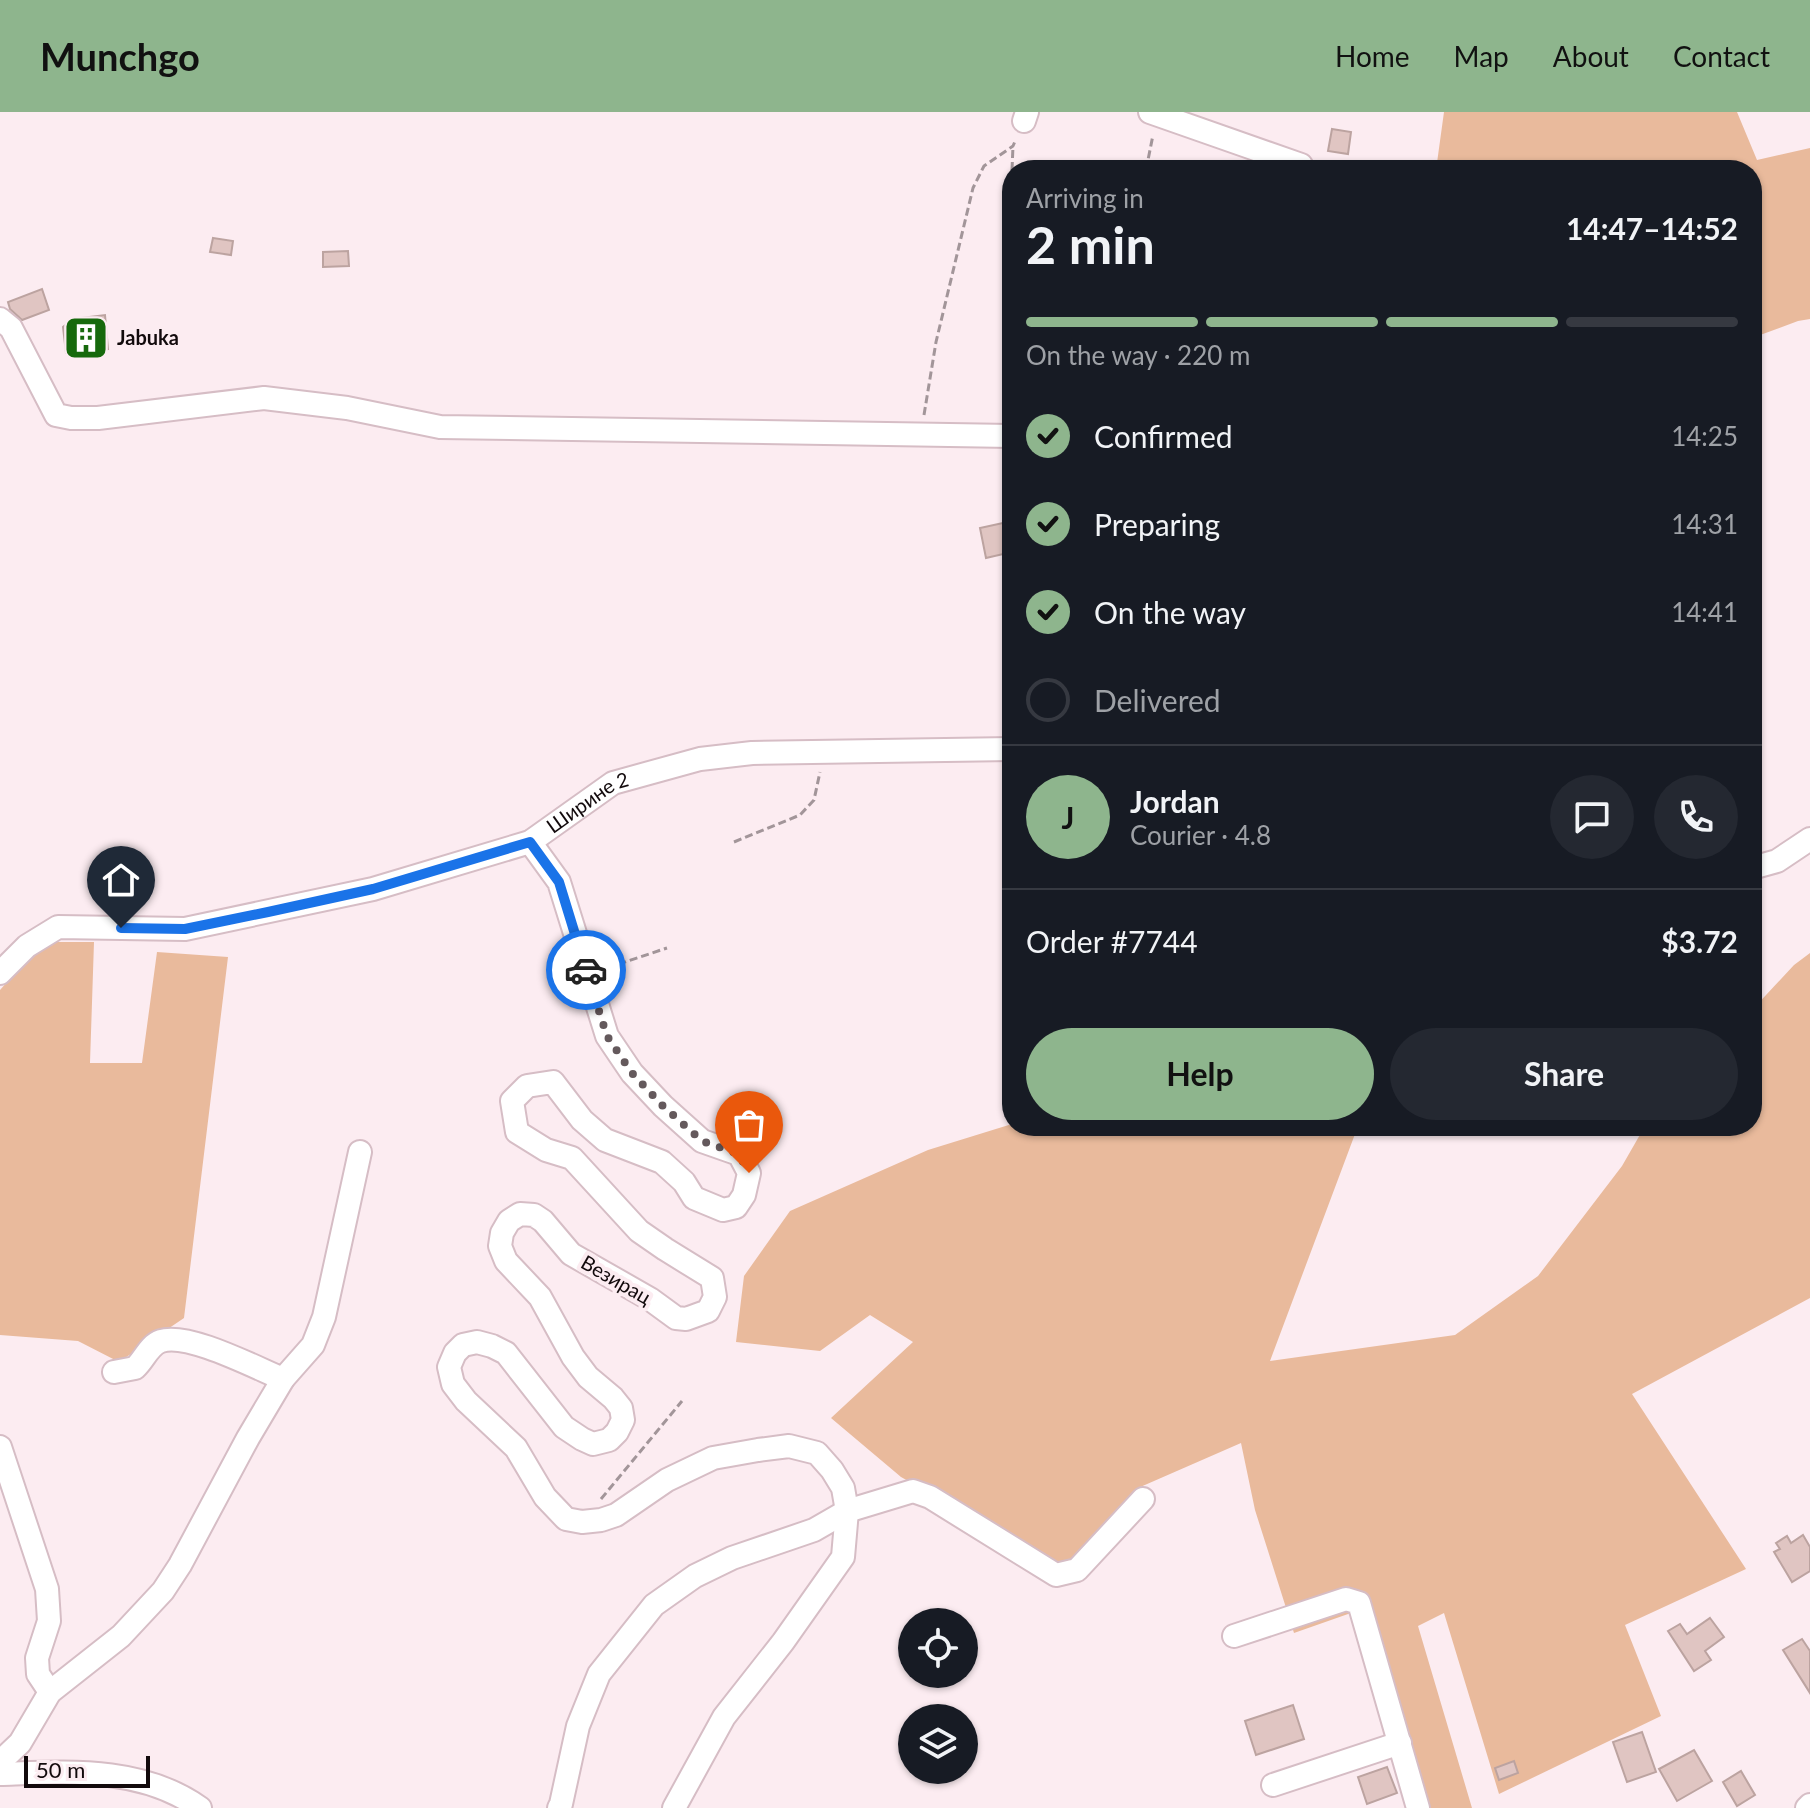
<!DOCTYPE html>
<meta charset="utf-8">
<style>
body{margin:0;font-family:Lato,sans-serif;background:#242831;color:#f1f3f6;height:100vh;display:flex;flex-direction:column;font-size:30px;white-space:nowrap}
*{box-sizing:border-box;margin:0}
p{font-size:26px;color:#9ea1a6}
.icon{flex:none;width:44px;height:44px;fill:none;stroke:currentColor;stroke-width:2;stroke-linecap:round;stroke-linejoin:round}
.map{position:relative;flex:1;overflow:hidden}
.details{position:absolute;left:1002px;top:48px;width:760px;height:976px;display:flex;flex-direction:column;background:#171b24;border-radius:32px;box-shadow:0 2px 6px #0004}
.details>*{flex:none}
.fabs{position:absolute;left:898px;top:1496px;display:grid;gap:16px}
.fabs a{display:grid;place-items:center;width:80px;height:80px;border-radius:50%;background:#171b24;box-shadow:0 2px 6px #0004;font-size:40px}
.scale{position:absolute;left:24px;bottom:20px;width:126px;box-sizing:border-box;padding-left:8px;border:4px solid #120a0c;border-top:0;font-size:22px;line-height:28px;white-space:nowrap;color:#120a0c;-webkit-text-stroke:6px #fcecf1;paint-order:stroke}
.pin{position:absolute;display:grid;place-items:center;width:68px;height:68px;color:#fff;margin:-82px -34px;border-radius:50% 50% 50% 0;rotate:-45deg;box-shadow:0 0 8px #0007}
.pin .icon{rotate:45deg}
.courier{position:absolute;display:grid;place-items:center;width:80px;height:80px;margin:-40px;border:6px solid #1a73e8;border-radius:50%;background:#fff;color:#222;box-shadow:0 2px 10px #0007}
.summary em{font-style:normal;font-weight:700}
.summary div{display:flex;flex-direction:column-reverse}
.summary{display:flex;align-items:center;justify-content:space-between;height:136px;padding:0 24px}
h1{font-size:52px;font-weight:700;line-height:60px}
.bar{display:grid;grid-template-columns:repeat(4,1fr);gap:12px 8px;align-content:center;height:96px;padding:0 24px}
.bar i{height:10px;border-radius:6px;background:#363941}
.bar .active{background:#8eb58d}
.bar p{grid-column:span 4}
.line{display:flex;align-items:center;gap:20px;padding:0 24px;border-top:2px solid #363941}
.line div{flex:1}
.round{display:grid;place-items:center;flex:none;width:84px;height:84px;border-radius:42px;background:#242831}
ol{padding:0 24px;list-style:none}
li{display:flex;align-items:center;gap:24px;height:88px}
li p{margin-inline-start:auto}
li .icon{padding:8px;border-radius:50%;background:#8eb58d;color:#111;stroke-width:4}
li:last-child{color:#9ea1a6}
li i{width:44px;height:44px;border:4px solid #363941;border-radius:50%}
.button{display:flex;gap:16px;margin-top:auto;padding:16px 24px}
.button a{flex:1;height:92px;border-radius:48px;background:#8eb58d;color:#111;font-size:32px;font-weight:700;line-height:92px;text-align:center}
.button a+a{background:#242831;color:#f1f3f6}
header{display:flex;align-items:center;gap:48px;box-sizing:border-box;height:112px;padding:0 40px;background:#8eb58d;color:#111}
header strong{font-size:38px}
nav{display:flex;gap:44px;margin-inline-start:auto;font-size:28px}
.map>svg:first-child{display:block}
</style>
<header>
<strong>Munchgo</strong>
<nav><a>Home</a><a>Map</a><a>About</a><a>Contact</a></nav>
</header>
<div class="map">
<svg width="1810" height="1696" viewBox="0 0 1810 1696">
<rect width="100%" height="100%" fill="#fcecf1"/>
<g fill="#e9ba9c">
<polygon points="1444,0 1737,0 1757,48 1810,36 1810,207 1798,209 1752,226 1752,58 1436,58"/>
<polygon points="43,830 94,830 90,951 142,951 157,840 228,845 184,1206 119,1250 78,1229 0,1223 0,878"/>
<polygon points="1810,841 1810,1186 1632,1282 1746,1457 1625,1513 1661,1604 1499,1682 1444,1501 1418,1514 1472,1696 1428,1696 1368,1495 1294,1521 1255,1398 1241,1331 1138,1376 1070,1459 901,1365 831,1306 913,1230 870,1203 820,1239 736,1230 744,1164 790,1099 928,1038 1012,1012 1012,1014 1358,1014 1270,1249 1455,1223 1538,1164 1622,1054 1645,1014 1752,1014 1752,898 1794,853"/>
</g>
<g fill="#e0c5c2" stroke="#bca3a0" stroke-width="2">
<polygon points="1332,17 1351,20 1348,42 1328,39"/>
<polygon points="213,126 233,129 231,143 210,140"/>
<polygon points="348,139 349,154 323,155 323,140"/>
<polygon points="42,177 49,198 22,208 10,197 8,190"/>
<polygon points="105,203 108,237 66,241 63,215 73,207"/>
<polygon points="1012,409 1012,440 986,446 980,416"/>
<polygon points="1803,1423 1810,1435 1810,1459 1792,1470 1774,1440 1780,1437 1776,1431 1787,1424 1791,1431"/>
<polygon points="1710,1506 1724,1525 1705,1539 1711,1548 1694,1559 1668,1519 1680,1512 1687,1522"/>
<polygon points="1802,1527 1810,1539 1810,1581 1783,1538"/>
<polygon points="1293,1593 1304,1627 1256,1643 1245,1609"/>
<polygon points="1642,1620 1656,1660 1627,1670 1613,1630"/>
<polygon points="1694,1638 1712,1669 1677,1689 1659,1657"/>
<polygon points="1514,1649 1518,1661 1499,1668 1495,1656"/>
<polygon points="1387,1655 1397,1681 1367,1692 1358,1665"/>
<polygon points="1741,1659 1755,1683 1737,1694 1723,1670"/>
</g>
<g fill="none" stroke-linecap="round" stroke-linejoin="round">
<g stroke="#d6bdc5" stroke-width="26">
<g id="minor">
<polyline points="1150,0 1301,53"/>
<polyline points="1024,9 1027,0"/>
<polyline points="0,207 11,216 56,303 71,306 98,306 264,286 347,296 440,315 1012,324"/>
<polyline points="530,730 559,770 607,924 632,961 663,994 702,1029 739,1042 749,1061 744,1083 736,1095 723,1098 694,1086 684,1070 662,1050 605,1028 582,1008 553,970 527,974 512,989 517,1020 546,1038 572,1046 639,1119 665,1137 712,1166 715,1185 708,1199 686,1207 676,1206 650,1187 571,1142 543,1109 534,1103 520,1102 509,1109 502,1121 500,1134 506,1149 540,1185 573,1245 588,1265 613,1286 621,1296 623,1308 617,1320 609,1328 593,1332 582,1327 564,1315 506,1241 492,1234 477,1230 463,1233 455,1241 449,1255 453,1272 466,1289 516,1336 545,1385 566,1407 582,1410 601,1408 616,1403 667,1368 713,1346 758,1338 789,1334 817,1341 832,1358 843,1376 847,1399 843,1445 783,1530 724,1605 674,1696"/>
<polyline points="1752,756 1777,749 1810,727"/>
<path id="s1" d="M0 861 27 834 58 815 185 817 373 777 530 730 613 671 700 647 752 641 1012 637"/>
<path d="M114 1260 135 1256C144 1248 149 1233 161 1229 188 1220 256 1256 283 1267"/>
<polyline points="0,1335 47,1477 49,1509 37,1546 38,1562 50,1580"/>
<polyline points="1234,1524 1346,1487 1359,1491 1418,1696"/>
<polyline points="0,1650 20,1631 50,1580 121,1524 163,1479 180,1453 248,1326 283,1267 313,1233 324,1205 360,1040"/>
<path d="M0 1662C68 1660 141 1654 200 1696"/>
<polyline points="1273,1673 1400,1631"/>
<polyline points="559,1696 561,1692 578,1614 599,1562 654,1493 695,1464 732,1446 814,1418 847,1399 913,1379 930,1385 1056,1463 1077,1458 1143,1387"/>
<polyline points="1807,1696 1810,1693"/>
</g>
</g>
<g stroke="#a29599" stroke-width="3" stroke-dasharray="8 4" stroke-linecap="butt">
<polyline points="1012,58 1013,34"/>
<polyline points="1146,58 1153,23"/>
<polyline points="924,303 936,230 973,76 984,54 1013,34 1016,27"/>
<polyline points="734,730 800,703 814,688 820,660"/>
<polyline points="607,856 667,836"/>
<polyline points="601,1387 682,1289"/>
</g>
<use href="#minor" stroke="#fff" stroke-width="22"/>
</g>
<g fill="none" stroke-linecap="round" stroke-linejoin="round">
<polyline stroke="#64595c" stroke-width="8" stroke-dasharray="0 14.4" points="586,858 607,924 632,961 663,994 702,1029 739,1042 749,1061"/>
<polyline stroke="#1a73e8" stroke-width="10" points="121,816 185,817 268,800 373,777 530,730 559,770 586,858"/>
</g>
<defs>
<g id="building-square" transform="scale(2.3)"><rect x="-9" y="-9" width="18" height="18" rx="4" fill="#16690c" stroke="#fcecf1"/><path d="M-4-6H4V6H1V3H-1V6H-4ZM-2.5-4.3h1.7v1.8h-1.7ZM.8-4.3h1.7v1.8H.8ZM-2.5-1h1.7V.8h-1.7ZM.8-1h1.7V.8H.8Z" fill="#fff"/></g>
</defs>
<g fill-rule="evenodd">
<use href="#building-square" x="86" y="226"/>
</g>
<g text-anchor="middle" stroke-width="8" stroke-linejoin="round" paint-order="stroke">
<g font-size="20" font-weight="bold" fill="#120a0c" stroke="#fcecf1" text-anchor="start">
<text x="117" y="233">Jabuka</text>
</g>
<g font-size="20" fill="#120a0c" stroke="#fcecf1">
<text dy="7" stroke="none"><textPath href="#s1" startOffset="628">Ширине 2</textPath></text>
<text transform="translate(616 1168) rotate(30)" y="7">Везирац</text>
</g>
</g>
</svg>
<div class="fabs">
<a><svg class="icon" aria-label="locate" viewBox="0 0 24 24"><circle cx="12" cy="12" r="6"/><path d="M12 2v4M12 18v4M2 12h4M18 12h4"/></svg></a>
<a><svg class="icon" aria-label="layers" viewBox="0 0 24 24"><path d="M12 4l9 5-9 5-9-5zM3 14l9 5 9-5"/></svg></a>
</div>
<div class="scale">50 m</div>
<div class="pin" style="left:749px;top:1061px;background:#ea580c"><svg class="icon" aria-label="bag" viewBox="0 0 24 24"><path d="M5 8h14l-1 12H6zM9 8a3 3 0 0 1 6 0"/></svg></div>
<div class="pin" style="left:121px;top:816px;background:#1f2937"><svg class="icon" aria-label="home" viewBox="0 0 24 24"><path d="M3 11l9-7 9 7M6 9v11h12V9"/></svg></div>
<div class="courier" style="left:586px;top:858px"><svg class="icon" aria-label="car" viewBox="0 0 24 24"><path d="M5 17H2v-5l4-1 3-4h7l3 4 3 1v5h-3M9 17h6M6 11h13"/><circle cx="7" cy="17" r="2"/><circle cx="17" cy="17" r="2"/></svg></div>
<section class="details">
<div class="summary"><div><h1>2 min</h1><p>Arriving in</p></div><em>14:47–14:52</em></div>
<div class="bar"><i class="active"></i><i class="active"></i><i class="active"></i><i></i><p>On the way · 220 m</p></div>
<ol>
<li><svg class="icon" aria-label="check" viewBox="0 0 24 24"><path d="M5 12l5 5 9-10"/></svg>Confirmed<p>14:25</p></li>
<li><svg class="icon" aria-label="check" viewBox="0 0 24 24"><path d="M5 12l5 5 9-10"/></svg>Preparing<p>14:31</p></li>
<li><svg class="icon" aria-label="check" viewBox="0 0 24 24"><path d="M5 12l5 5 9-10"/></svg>On the way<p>14:41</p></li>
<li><i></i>Delivered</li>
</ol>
<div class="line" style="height:144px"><b class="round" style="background:#8eb58d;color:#111">J</b><div><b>Jordan</b><p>Courier · 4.8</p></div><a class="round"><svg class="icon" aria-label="chat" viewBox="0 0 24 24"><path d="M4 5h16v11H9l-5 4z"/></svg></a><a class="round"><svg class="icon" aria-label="phone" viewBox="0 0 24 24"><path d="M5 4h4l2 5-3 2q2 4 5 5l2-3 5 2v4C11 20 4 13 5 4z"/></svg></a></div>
<div class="line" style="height:104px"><div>Order #7744</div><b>$3.72</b></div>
<div class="button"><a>Help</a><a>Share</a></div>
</section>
</div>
